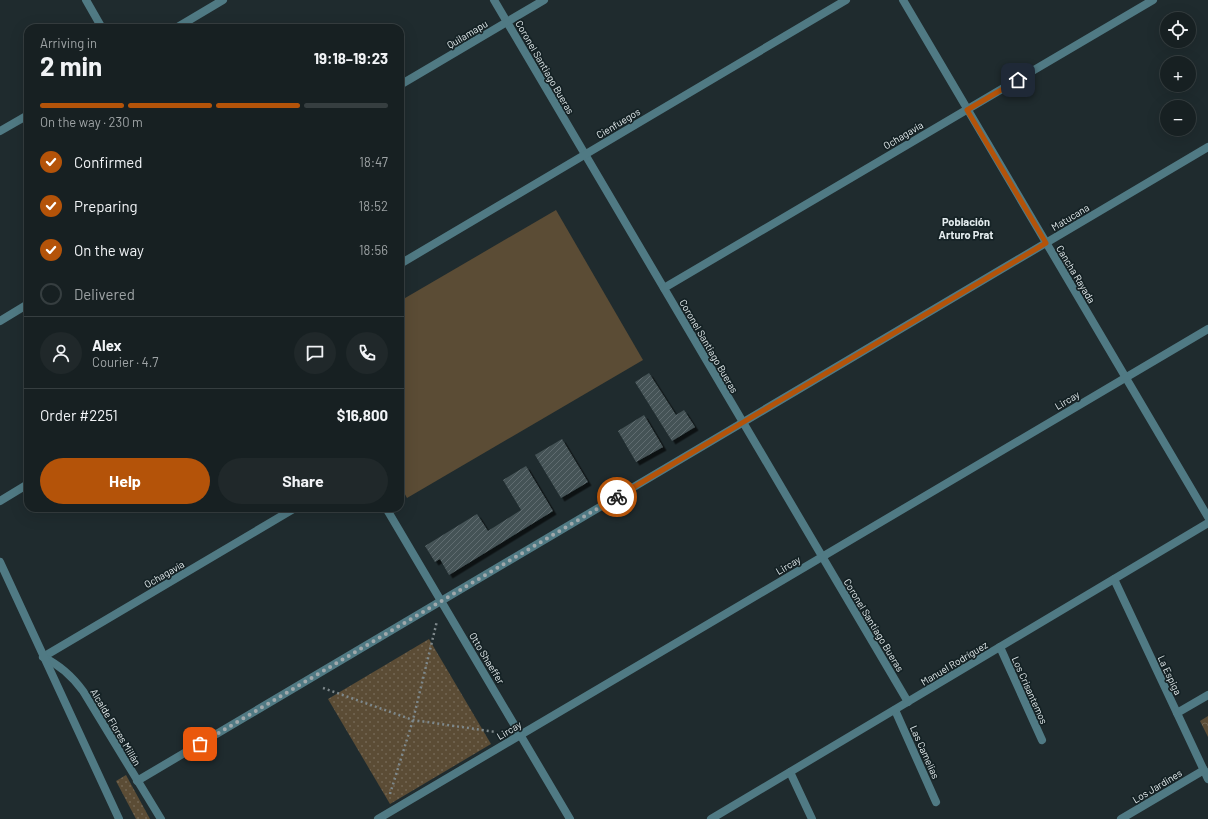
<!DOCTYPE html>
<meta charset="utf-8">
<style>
body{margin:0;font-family:Barlow,sans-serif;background:#20282a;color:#f1f3f6;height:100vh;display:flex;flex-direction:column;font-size:15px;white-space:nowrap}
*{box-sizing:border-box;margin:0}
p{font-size:13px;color:#9ea3a5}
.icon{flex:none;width:22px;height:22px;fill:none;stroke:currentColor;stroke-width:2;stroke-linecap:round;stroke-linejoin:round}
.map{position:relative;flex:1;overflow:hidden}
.drawer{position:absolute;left:24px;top:24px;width:380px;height:488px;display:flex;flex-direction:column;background:#172022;border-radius:12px;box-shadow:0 4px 16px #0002,0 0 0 1px #363e40}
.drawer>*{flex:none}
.tools{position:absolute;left:1160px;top:12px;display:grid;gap:8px}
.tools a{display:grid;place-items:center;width:36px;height:36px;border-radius:50%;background:#172022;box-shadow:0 4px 16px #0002,0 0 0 1px #363e40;font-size:20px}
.pin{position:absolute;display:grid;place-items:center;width:34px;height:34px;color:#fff;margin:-17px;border-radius:8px;box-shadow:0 2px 6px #0006}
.courier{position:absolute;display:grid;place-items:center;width:40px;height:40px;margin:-20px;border:3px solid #b45309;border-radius:50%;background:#fff;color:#222;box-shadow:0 1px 5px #0007}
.summary em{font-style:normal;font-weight:700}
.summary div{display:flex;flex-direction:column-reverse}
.summary{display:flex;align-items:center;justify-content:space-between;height:68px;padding:0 16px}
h1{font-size:26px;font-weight:700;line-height:30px}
.bar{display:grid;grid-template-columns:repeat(4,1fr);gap:6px 4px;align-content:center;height:48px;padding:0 16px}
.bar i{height:5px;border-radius:3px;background:#363e40}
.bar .active{background:#b45309}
.bar p{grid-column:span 4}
.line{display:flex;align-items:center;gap:10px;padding:0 16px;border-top:1px solid #363e40}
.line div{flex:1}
.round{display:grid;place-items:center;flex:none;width:42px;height:42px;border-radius:21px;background:#20282a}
ol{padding:0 16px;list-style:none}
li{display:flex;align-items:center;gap:12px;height:44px}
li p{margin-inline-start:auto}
li .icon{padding:4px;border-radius:50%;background:#b45309;color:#fff;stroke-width:4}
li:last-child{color:#9ea3a5}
li i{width:22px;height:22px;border:2px solid #363e40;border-radius:50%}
.cta{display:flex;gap:8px;margin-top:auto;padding:8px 16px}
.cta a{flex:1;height:46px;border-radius:24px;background:#b45309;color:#fff;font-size:16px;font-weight:700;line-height:46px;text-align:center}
.cta a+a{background:#20282a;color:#f1f3f6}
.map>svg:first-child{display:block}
</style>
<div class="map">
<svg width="1208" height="819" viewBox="0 0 1208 819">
<defs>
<pattern id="grass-dots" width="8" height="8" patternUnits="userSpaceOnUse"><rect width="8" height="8" fill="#5b4c35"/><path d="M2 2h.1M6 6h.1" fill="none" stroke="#726653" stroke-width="1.8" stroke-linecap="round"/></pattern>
<pattern id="park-crowns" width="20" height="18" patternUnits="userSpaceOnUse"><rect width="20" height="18" fill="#5b4c35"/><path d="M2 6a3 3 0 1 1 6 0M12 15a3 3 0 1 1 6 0" fill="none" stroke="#726653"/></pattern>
<pattern id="building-hatch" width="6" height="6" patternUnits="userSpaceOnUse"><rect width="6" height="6" fill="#455356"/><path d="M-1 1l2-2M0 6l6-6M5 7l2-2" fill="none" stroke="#606c6f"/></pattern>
<filter id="shadow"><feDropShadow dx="3.5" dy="3.5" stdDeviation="0" flood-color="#0009"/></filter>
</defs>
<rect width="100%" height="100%" fill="#1f2b2e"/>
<g fill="url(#grass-dots)">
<polygon points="429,639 491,744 390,804 328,699"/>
<polygon points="126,775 150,819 136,819 116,781"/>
</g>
<polygon fill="url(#park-crowns)" points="1208,716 1208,737 1200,721"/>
<polygon fill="#5b4c35" points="556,210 643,360 407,498 400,485 400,301"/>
<g fill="url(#building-hatch)" filter="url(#shadow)">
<polygon points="649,373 676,415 684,410 695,427 672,441 635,382"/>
<polygon points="644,415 663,447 636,462 618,431"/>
<polygon points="562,439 588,482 561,498 535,455"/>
<polygon points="526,466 553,511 449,575 440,559 435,562 425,546 477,514 488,531 521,510 503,480"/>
</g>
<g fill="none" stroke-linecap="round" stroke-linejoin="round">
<g stroke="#7e888b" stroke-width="2.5" stroke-dasharray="2 3" stroke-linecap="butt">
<polyline points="323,688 413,720 496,732"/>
<polyline points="390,794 413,720 437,621"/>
</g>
<g stroke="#507a84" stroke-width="8">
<polyline points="86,0 102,28"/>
<polyline points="494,0 908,702"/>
<polyline points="903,0 1208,517"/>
<polyline points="400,85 544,0"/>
<polyline points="400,264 846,0"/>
<polyline points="664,288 1153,0"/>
<polyline points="0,321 28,304"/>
<polyline points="0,501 28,484"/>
<polyline points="386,508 570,819"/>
<polyline points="1114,579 1208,779"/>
<polyline points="1000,647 1042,740"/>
<polyline points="43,657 295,508"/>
<path d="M43 657C60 665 72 676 83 691L161 819"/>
<polyline points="895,710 936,802"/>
<polyline points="1177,713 1208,695"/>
<polyline points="790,772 812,819"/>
<polyline points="137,781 1208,147"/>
<polyline points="378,819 1208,329"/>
<polyline points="1121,819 1204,770"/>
</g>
<g stroke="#507a84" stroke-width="8">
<polyline points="176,28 223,0"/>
<polyline points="0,131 28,115"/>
<polyline points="0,562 119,819"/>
<polyline points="711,819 1208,523"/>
</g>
</g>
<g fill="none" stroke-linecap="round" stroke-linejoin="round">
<polyline stroke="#9fa8ab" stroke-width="4" stroke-dasharray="0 7.2" points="200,744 617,497"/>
<polyline stroke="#b45309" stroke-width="5" points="617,497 1046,243 967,110 1018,80"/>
</g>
<g text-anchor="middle" stroke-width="3.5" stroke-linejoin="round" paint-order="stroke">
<g font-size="10" fill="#e4ecee" stroke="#152225">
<text transform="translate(467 34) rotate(-31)" y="4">Quilamapu</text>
<text transform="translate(545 67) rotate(60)" y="4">Coronel Santiago Bueras</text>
<text transform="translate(618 123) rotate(-31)" y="4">Cienfuegos</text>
<text transform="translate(903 135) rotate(-31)" y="4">Ochagavía</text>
<text transform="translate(1070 217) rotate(-31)" y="4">Matucana</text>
<text transform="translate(1076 274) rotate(59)" y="4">Cancha Rayada</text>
<text transform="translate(709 346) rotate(60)" y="4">Coronel Santiago Bueras</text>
<text transform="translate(1067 400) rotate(-31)" y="4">Lircay</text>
<text transform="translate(788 565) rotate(-31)" y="4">Lircay</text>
<text transform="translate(164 574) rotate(-30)" y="4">Ochagavía</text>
<text transform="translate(874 625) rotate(59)" y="4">Coronel Santiago Bueras</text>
<text transform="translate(487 658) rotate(59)" y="4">Otto Shaeffer</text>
<text transform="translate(954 663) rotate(-31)" y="4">Manuel Rodríguez</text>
<text transform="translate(1170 675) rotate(65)" y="4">La Espiga</text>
<text transform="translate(1030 690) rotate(66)" y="4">Los Crisantemos</text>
<text transform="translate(116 727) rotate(59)" y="4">Alcalde Flores Millán</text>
<text transform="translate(509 730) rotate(-31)" y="4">Lircay</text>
<text transform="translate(925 752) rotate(66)" y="4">Las Camelias</text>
<text transform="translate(1157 786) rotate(-31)" y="4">Los Jardines</text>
</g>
<g font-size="11" font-weight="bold" fill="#e4ecee" stroke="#152225">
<text x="966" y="226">Población<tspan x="966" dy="13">Arturo Prat</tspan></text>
</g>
</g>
</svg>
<div class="tools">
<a><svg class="icon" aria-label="locate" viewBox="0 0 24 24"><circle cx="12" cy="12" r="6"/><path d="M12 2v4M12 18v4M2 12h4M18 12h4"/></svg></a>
<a>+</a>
<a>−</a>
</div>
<div class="pin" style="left:200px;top:744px;background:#ea580c"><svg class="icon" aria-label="bag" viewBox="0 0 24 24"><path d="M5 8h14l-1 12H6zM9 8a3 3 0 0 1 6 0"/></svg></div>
<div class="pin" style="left:1018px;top:80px;background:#1f2937"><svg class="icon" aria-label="home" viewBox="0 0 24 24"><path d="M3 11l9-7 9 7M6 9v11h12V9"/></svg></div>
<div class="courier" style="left:617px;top:497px"><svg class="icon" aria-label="bike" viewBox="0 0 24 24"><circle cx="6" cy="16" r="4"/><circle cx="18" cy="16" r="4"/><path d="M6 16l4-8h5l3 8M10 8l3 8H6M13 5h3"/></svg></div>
<section class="drawer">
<div class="summary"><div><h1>2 min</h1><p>Arriving in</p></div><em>19:18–19:23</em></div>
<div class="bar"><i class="active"></i><i class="active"></i><i class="active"></i><i></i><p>On the way · 230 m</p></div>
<ol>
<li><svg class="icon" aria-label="check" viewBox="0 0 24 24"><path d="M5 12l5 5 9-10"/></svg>Confirmed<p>18:47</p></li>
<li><svg class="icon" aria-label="check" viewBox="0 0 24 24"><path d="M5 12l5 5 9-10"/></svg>Preparing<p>18:52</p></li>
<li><svg class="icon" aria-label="check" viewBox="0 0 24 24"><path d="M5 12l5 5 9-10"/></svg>On the way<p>18:56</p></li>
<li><i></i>Delivered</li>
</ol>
<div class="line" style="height:72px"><a class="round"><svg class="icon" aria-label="person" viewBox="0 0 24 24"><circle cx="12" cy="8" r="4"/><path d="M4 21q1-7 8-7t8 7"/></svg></a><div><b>Alex</b><p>Courier · 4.7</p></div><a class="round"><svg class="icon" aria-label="chat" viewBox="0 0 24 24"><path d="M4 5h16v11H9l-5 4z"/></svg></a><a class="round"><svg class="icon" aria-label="phone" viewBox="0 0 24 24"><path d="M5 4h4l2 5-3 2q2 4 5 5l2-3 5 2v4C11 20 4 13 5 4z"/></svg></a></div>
<div class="line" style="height:52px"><div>Order #2251</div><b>$16,800</b></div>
<div class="cta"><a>Help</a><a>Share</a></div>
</section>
</div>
